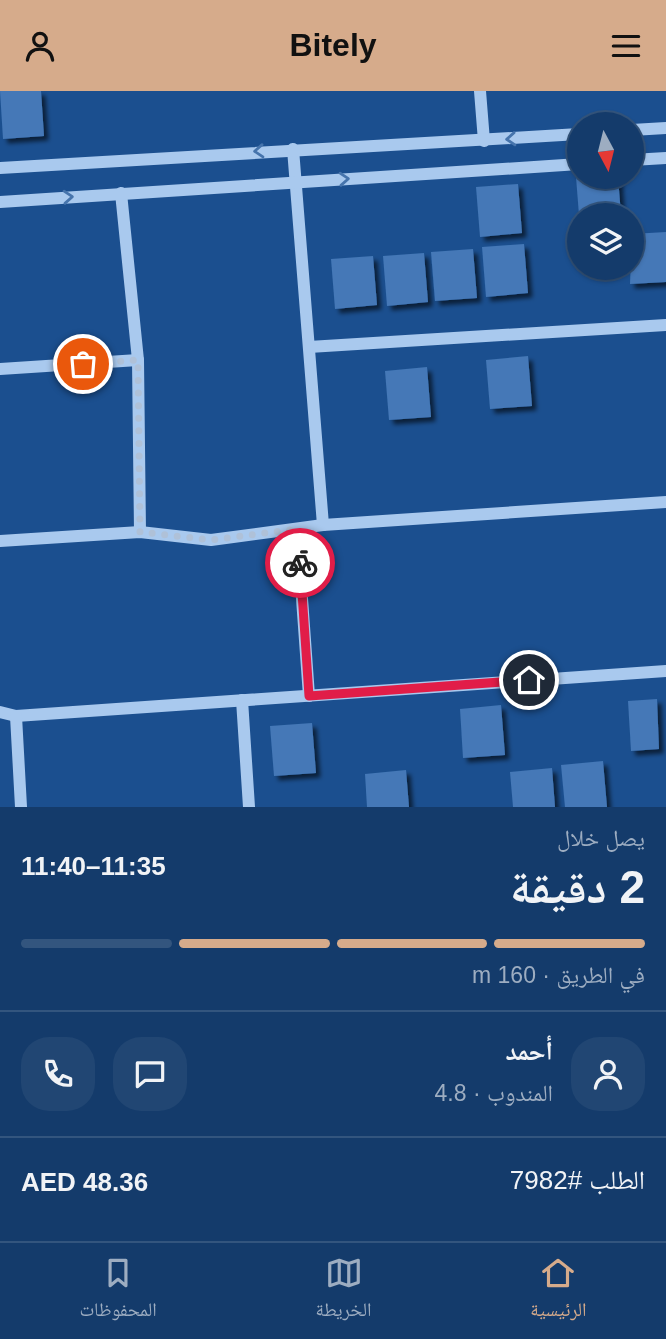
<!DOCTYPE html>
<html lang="ar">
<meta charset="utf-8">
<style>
body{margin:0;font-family:Helvetica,"Noto Naskh Arabic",sans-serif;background:#214673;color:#f1f3f6;direction:rtl;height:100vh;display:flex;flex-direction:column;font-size:26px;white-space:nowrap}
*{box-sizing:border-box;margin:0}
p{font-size:23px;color:#9dadc1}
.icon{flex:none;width:38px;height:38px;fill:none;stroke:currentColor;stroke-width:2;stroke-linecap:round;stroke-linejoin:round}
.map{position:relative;height:716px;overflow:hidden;direction:ltr}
.details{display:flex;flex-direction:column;background:#143b6b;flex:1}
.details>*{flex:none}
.needle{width:46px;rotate:173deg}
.buttons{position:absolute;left:567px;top:21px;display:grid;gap:14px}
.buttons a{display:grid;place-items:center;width:77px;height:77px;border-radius:50%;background:#143b6b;box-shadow:0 2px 5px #0004,0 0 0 2px #33557e;font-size:35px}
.pin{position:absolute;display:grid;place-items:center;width:60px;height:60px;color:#fff;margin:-30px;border:4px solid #fff;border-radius:50%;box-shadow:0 2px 7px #0007}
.courier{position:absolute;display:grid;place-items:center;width:70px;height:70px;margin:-35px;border:5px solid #e11d48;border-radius:50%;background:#fff;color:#222;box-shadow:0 2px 9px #0007}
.headline em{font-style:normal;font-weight:800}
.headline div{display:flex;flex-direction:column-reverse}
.headline{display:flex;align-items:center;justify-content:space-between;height:119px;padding:0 21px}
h1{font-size:46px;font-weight:800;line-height:52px}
.bar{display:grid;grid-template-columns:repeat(4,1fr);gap:10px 7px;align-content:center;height:84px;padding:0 21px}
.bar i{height:9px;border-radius:5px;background:#33557e}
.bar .active{background:#d6ab8b}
.bar p{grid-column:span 4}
.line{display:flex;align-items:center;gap:18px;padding:0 21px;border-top:2px solid #33557e}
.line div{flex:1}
.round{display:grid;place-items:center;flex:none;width:74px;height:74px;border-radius:28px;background:#214673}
header{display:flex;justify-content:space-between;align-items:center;height:91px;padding:0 21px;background:#d6ab8b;color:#111;font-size:32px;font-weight:800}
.tab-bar{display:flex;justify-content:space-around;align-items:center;height:98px;border-top:2px solid #33557e;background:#143b6b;font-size:19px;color:#9dadc1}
.tab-bar a{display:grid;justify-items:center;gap:4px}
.tab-bar .active{color:#d6ab8b}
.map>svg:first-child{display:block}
</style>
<header><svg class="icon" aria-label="menu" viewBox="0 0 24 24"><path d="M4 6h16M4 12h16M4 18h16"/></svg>Bitely<svg class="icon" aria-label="person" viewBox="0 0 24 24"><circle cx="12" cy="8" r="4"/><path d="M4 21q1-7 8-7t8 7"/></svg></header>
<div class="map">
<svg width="666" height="716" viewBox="0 0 666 716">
<defs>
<filter id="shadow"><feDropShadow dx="4.5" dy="4.5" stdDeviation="2" flood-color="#0009"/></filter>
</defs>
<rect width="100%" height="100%" fill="#1b4f8f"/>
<g fill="#4478b7" filter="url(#shadow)">
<polygon points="0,0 41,0 44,45 3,48"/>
<polygon points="576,86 618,86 621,124 579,124"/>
<polygon points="518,93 522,142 480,146 476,96"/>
<polygon points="666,141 666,191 630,193 632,143"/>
<polygon points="524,153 528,202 486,206 482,156"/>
<polygon points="473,158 477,207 435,210 431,161"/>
<polygon points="424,162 428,211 387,215 383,165"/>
<polygon points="373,165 377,214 335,218 331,168"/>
<polygon points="528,265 532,315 490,318 486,269"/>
<polygon points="427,276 431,326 389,329 385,280"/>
<polygon points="657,608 659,658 631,660 628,610"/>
<polygon points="501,614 505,664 463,667 460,618"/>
<polygon points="312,632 316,682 274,685 270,635"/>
<polygon points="603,670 607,716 565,716 561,674"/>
<polygon points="552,677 555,716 513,716 510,681"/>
<polygon points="406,679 409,716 367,716 365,683"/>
</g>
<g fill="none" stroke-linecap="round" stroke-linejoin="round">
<g stroke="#a9c9ee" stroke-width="12">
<polyline points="480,0 484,50"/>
<polyline points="632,39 666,37"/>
<polyline points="293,58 323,434"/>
<polyline points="632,69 666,67"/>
<polyline points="0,77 579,43"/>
<polyline points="121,102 138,269 140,441"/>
<polyline points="0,111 579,73"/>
<polyline points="309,256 666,234"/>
<polyline points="0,278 138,269"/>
<polyline points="297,438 309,605"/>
<polyline points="0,450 140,441 211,449 323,434 666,411"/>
<polyline points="242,609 249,716"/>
<polyline points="0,621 16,625 666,580"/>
<polyline points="16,625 21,716"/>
</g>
</g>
<defs><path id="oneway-chevron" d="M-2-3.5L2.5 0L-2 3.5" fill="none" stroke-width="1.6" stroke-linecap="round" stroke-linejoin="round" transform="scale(1.75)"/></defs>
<g stroke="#4674ac">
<use href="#oneway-chevron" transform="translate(511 48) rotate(176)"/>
<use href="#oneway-chevron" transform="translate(259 60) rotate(176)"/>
<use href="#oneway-chevron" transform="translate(344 88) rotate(-4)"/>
<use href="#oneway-chevron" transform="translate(68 106) rotate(-4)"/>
</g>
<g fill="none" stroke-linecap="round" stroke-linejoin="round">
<polyline stroke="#afc1d8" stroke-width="7" stroke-dasharray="0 12.6" points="83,273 138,269 140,441 211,449 297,438 300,472"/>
<polyline stroke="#e11d48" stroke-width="9" points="300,472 309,605 529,589"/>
</g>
</svg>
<div class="buttons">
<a><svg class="needle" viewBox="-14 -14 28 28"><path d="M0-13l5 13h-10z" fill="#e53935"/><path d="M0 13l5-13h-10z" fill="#9dadc1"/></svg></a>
<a><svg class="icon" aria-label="layers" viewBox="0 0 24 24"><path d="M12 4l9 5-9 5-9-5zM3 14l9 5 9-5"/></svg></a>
</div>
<div class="pin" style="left:83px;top:273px;background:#ea580c"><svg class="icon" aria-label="bag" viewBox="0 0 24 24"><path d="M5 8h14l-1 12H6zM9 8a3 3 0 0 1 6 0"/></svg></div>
<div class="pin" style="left:529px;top:589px;background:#1f2937"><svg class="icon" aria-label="home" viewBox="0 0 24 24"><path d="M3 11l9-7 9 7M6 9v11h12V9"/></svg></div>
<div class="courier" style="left:300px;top:472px"><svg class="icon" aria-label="bike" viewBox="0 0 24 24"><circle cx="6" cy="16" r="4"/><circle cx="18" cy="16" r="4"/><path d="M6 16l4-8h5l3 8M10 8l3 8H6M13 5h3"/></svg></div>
</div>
<section class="details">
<div class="headline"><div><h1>2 دقيقة</h1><p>يصل خلال</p></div><em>11:35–11:40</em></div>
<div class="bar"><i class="active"></i><i class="active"></i><i class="active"></i><i></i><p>في الطريق · 160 m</p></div>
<div class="line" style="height:126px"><a class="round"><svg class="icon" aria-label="person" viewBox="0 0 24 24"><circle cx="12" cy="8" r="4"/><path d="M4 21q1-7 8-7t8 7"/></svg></a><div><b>أحمد</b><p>المندوب · 4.8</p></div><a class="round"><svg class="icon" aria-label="chat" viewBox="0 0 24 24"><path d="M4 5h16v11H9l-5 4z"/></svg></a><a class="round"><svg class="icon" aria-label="phone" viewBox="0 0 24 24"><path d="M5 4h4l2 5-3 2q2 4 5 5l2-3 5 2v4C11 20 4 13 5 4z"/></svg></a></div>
<div class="line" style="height:91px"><div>الطلب #7982</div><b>AED 48.36</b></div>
</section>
<nav class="tab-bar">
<a class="active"><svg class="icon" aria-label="home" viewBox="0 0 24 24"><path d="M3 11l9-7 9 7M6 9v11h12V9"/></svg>الرئيسية</a>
<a><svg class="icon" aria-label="map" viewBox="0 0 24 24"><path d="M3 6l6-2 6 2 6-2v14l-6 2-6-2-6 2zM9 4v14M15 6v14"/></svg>الخريطة</a>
<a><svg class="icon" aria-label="saved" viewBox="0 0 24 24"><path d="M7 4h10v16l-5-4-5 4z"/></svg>المحفوظات</a>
</nav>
